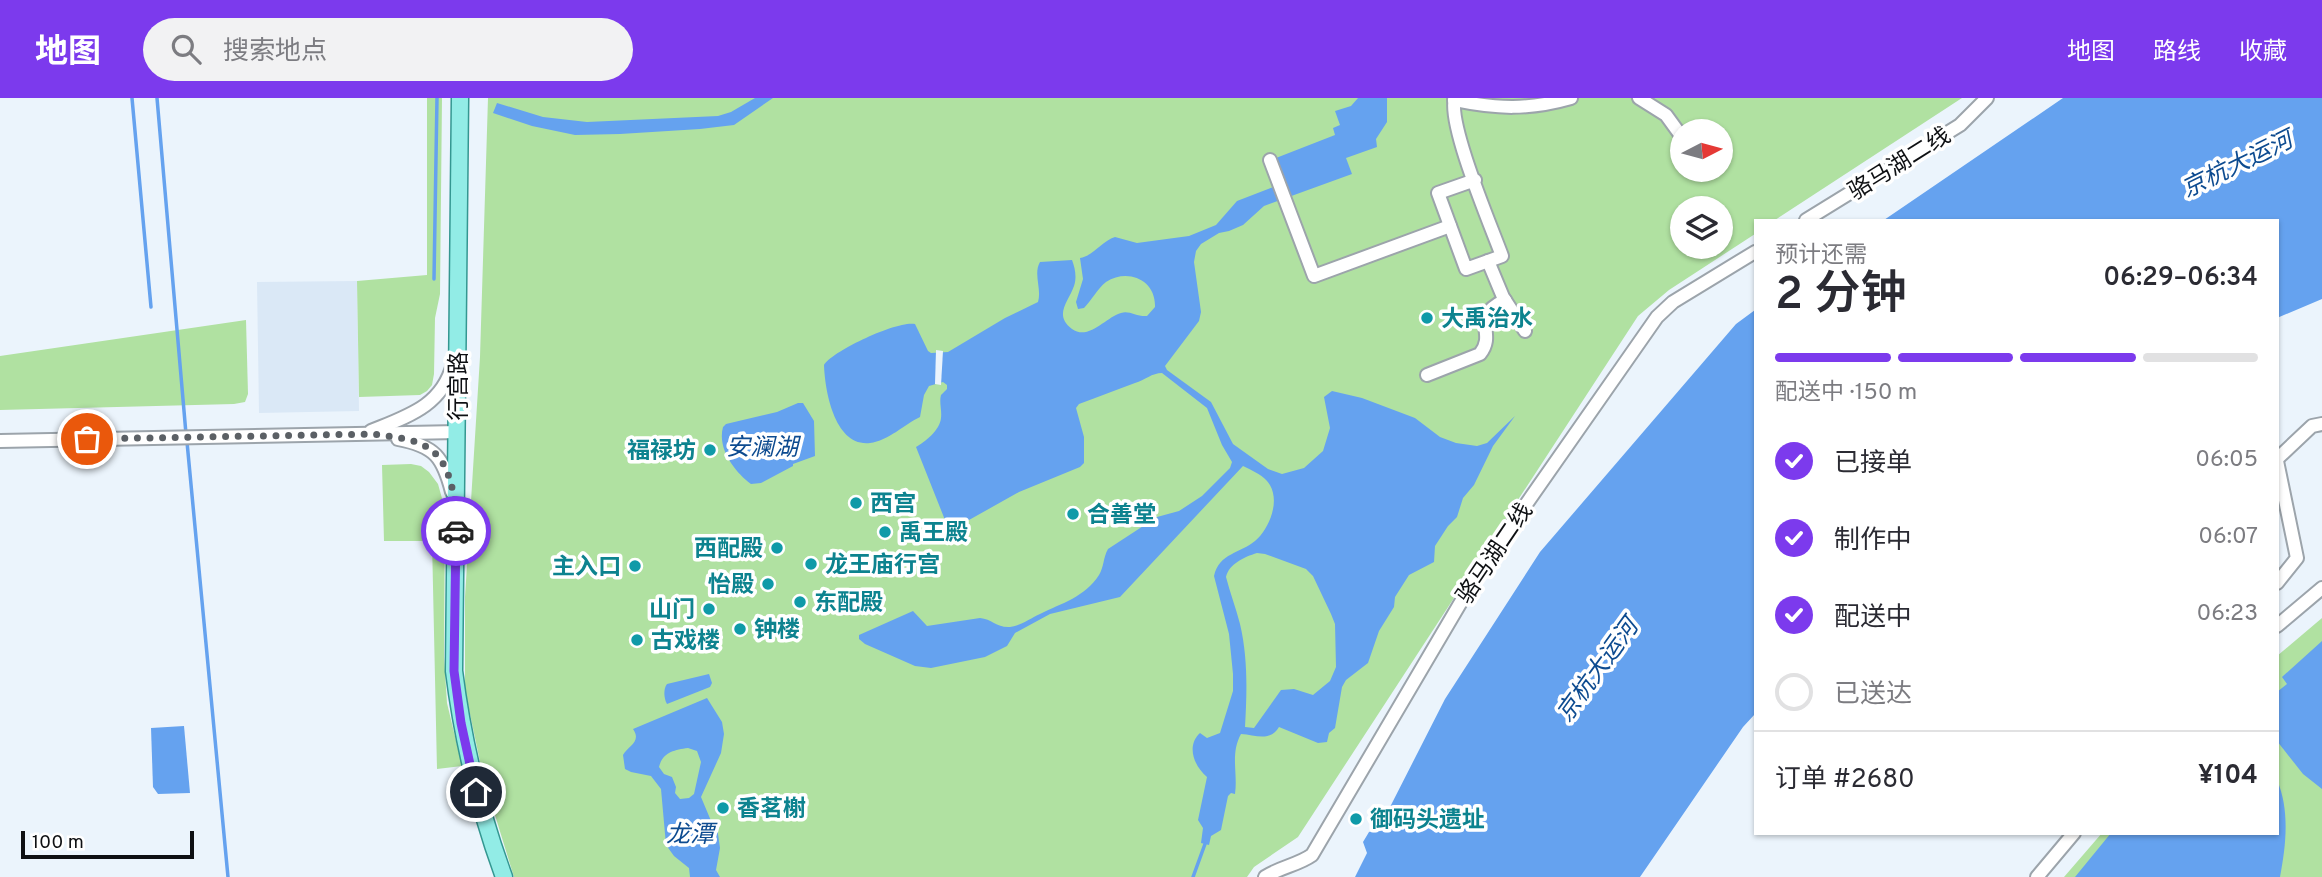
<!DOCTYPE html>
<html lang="zh">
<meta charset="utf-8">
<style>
body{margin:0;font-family:Overpass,"Noto Sans SC",sans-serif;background:#f2f2f3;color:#2b2b33;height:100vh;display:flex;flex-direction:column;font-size:26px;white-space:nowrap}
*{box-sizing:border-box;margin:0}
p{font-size:23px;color:#7c7c81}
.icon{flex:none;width:38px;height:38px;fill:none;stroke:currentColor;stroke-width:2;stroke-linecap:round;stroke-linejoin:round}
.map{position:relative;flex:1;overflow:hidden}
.details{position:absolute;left:1754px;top:121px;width:525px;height:616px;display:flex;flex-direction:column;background:#fff;border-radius:0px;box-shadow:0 2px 5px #0004}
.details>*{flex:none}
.needle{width:46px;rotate:84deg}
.buttons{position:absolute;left:1670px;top:21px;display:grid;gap:14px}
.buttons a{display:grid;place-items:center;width:63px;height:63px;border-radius:50%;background:#fff;box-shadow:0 2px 5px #0004;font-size:35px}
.scale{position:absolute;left:21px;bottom:18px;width:173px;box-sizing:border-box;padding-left:7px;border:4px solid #0e1013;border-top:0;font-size:19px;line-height:24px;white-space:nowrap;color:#0e1013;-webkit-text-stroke:5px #fff;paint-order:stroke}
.pin{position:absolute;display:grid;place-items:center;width:60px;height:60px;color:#fff;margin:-30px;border:4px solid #fff;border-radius:50%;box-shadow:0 2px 7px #0007}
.courier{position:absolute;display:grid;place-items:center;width:70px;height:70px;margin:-35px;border:5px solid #7c3aed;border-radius:50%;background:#fff;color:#222;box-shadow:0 2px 9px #0007}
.headline em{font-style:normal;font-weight:600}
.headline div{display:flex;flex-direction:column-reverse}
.headline{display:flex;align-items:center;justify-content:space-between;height:119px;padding:0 21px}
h1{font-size:46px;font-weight:600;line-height:52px}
.bar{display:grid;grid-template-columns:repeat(4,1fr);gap:10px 7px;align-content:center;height:84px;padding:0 21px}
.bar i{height:9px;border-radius:5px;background:#e1e1e2}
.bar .on{background:#7c3aed}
.bar p{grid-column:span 4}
.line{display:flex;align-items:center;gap:18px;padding:0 21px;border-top:2px solid #e1e1e2}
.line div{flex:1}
ol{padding:0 21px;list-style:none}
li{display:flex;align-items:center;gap:21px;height:77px}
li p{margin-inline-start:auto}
li .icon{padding:7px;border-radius:50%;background:#7c3aed;color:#fff;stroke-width:4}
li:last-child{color:#7c7c81}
li i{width:38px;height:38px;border:4px solid #e1e1e2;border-radius:50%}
header{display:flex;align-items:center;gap:42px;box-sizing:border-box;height:98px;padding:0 35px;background:#7c3aed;color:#fff}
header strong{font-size:33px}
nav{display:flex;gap:38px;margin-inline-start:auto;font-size:24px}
.search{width:490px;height:63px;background:#f2f2f3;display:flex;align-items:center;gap:18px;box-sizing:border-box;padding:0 24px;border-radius:38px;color:#7c7c81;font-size:26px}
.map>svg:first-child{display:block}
</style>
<header>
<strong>地图</strong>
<div class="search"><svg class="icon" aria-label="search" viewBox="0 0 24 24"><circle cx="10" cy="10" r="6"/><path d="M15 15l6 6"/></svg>搜索地点</div>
<nav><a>地图</a><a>路线</a><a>收藏</a></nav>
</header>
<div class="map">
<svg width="2322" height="779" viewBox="0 0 2322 779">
<rect width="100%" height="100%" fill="#ebf4fc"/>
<polygon fill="#dae8f6" points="357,183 359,313 259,315 257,184"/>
<g fill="#b0e1a1" fill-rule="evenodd">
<polygon points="427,0 442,0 440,196 435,220 434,276 432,287 427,293 420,297 359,299 357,183 427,177"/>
<path d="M488 0H1962L1775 122H1755V136L1669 192 1638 218 1298 739 1254 769 1247 779H514L483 678 465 592V499L480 259ZM1682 33H1720V72H1682ZM1682 110H1720V149H1682Z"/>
<polygon points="246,222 248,296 245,304 234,306 0,312 0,258"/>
<polygon points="411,366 421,368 429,374 438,386 445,411 444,559 447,605 462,668 437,671 432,443 384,443 382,367"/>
<polygon points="2322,520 2322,779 2064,779 2102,735 2277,735 2277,558"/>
</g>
<g fill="#65a2ef" fill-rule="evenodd">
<polygon points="755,0 773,0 734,27 700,31 620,36 575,37 532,28 493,15 497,5 543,19 587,24 718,18 731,14"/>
<path d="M1358 0H1387V24L1376 41 1377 49 1346 60 1352 76 1264 108 1243 127 1229 133 1219 135 1201 146 1196 153 1194 164 1201 214 1199 223 1165 268 1167 272 1211 304 1233 346 1268 371 1282 376 1304 370 1323 353 1330 330 1324 299 1332 293 1362 300 1415 320 1440 339 1456 345 1477 348 1487 345 1515 318 1493 348 1474 387 1463 400 1457 419 1448 428 1435 448 1434 464 1409 477 1395 499 1394 509 1379 533 1368 565 1346 582 1342 589 1335 630 1329 635 1327 644 1318 645 1279 629C1270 644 1256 637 1241 636 1230 656 1238 675 1235 696L1231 695 1228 698 1221 732 1211 738 1209 747 1201 745 1203 730 1198 722 1207 679C1194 668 1186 648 1200 635L1207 640 1220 635 1233 593V576L1229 536 1214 478C1219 455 1241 455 1255 443 1270 430 1282 400 1267 383 1261 376 1251 372 1243 368L1120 499 1050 516 1015 535 1007 548 985 559 931 570 915 568 865 546 859 541V537L913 513 927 528 980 520C992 521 997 530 1010 529 1020 528 1031 520 1040 516 1062 505 1085 499 1099 477 1104 469 1103 460 1108 451L1157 419 1179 413 1202 398 1230 370 1232 364 1222 347 1207 310 1162 275C1152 275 1145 282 1135 285 1116 292 1098 299 1079 306L1076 310 1084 339V365L1080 369 1019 394 969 422 948 425 945 422 916 349C925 344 940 332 941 320 942 312 939 305 941 297L947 291V287L943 284 929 288 924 297 920 319C905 326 888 343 870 345 835 349 825 294 824 267 832 253 898 222 915 226L928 253 931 255 948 254 1005 220 1038 204C1042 191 1033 176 1040 164L1072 162C1075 170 1077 179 1074 188 1069 203 1053 217 1072 231 1089 243 1106 219 1121 215 1129 212 1137 219 1147 218L1155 209C1156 182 1128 170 1106 184 1097 191 1092 202 1084 210L1078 211 1076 204 1083 181 1080 160C1093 158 1102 143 1115 139L1137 145 1189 138 1216 127 1237 103 1284 85 1276 60 1335 37 1333 30 1340 27 1335 13 1351 8ZM1257 455 1265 456 1306 471 1313 478 1331 516 1335 526 1336 569 1330 583 1313 597 1294 591 1281 592 1254 630 1245 629C1247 595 1248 560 1240 526 1236 510 1230 495 1226 479 1229 466 1244 459 1257 455Z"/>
<polygon points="2063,0 2322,0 2322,201 2277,220 2277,122 1884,122"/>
<polygon points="1755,212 1755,616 1743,629 1640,779 1355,779 1367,755 1363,744 1369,734 1375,732 1389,711 1445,601 1540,454 1736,226"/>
<path d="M798 305H803L814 323 815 358 793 366V368L761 385 751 386C735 374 717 351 723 329L726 326 777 314Z"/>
<polygon points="2322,543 2322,691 2303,676 2277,643 2277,594 2287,586 2282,579"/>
<path d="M709 576 712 585 710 589 667 606C664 601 663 591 667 586Z"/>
<path d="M707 600 722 624 724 636 721 655 701 699 714 730 717 729 720 750 716 772 720 779H690L689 770 674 758 666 747 661 691 651 678 631 674 625 671 623 657C628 648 642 644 633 631ZM688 650 697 653 701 664 694 696 689 700 680 701 675 695 676 689 672 679 664 676 659 669C663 654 674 652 688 650Z"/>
<polygon points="184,628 190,695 158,696 153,689 151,630"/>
<path d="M2277 682C2290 712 2286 748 2280 779H2075L2111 735H2277Z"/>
</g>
<polygon fill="#ebf4fc" points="936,252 943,253 941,287 935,286"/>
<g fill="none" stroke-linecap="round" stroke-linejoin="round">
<g stroke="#65a2ef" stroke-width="3.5">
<polyline points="132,0 151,209"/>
<polyline points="157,0 186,336"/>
<polyline points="434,181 437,0"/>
<polyline points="187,344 228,779"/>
<polyline points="1193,779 1205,746"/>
</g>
<g stroke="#9ca4ab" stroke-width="16">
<g id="minor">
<path d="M1455 0C1447 25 1491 128 1502 158L1466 171 1438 95 1475 82"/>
<polyline points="1639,0 1666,17 1682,39"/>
<path d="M1454 2C1497 11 1529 12 1571 0"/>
<polyline points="1270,62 1314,178 1450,128"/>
<polyline points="1806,122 1960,27 1987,0"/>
<polyline points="1488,163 1503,199 1525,233"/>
<path d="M1427 277 1480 256C1498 233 1467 221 1505 202"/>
<path d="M371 333C408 318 442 308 453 266"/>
<path d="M398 341C435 348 443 359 452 394"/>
<polyline points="0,343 458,334"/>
<polyline points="2277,361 2312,328 2322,326"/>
<polyline points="2277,363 2297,460 2277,485"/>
<polyline points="2277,528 2322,490"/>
<path d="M1265 779C1280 769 1298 767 1312 757L1478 475 1657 219 1673 204 1755 154"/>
<polyline points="2037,779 2074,735"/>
</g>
</g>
<g stroke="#349791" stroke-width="19">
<path id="major" d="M460 0 454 573C463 644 479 711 504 779"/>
</g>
<use href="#minor" stroke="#fff" stroke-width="12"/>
<use href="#major" stroke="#92ece6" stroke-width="16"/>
</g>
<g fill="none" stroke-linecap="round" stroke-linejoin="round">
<path stroke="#5b6065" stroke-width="7" stroke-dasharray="0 12.6" d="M87 341 374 336C391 339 412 340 427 349 453 364 456 406 456 433"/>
<polyline stroke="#7c3aed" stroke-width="9" points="456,433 454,573 461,625 476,694"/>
</g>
<g fill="#0f9aa8" stroke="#fff" stroke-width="2.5">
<circle cx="1427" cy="220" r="7"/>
<circle cx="710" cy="352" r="7"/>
<circle cx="856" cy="405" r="7"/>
<circle cx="1073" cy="416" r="7"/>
<circle cx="885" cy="434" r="7"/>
<circle cx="777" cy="450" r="7"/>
<circle cx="811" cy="466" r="7"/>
<circle cx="635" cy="468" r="7"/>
<circle cx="768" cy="486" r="7"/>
<circle cx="800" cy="504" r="7"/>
<circle cx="709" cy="511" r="7"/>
<circle cx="740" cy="531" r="7"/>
<circle cx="637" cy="542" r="7"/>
<circle cx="723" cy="710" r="7"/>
<circle cx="1356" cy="721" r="7"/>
</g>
<g text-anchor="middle" stroke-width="7" stroke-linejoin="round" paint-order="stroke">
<g font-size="23" fill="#0e1013" stroke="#fff">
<text transform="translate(1899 65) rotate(-32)" y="8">骆马湖二线</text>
<text transform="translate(458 288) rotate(-90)" y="8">行宫路</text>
<text transform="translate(1494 455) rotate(-56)" y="8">骆马湖二线</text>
</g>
<g font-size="23" font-weight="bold" fill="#0d838f" stroke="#fff" text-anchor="start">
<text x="1441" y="228">大禹治水</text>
<text x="696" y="360" text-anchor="end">福禄坊</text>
<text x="870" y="413">西宫</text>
<text x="1087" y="424">合善堂</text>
<text x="899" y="442">禹王殿</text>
<text x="763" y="458" text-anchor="end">西配殿</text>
<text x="825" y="474">龙王庙行宫</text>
<text x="621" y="476" text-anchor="end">主入口</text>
<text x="754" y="494" text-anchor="end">怡殿</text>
<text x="814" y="512">东配殿</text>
<text x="695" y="519" text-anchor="end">山门</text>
<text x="754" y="539">钟楼</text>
<text x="651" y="550">古戏楼</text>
<text x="737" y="718">香茗榭</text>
<text x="1370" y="729">御码头遗址</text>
</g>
<g font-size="24" font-style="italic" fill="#0d4b90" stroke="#fff">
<text transform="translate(2237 66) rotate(-26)" y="8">京杭大运河</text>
<text x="762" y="357">安澜湖</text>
<text transform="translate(1597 572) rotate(-54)" y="8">京杭大运河</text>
<text x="690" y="744">龙潭</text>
</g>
</g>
</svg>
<div class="buttons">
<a><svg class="needle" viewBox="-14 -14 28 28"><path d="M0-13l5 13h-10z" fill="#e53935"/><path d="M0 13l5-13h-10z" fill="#7c7c81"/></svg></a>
<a><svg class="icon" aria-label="layers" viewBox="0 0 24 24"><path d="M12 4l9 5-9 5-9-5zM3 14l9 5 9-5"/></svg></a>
</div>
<div class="scale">100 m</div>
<div class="pin" style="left:87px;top:341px;background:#ea580c"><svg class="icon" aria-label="bag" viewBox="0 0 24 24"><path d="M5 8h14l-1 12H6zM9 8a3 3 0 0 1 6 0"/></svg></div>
<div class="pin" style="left:476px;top:694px;background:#1f2937"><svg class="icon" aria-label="home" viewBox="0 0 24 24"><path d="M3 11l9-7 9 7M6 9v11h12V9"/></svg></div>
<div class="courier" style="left:456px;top:433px"><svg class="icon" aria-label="car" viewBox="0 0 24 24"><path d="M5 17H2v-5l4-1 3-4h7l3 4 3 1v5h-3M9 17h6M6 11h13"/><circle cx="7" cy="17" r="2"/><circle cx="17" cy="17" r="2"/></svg></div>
<section class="details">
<div class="headline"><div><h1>2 分钟</h1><p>预计还需</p></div><em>06:29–06:34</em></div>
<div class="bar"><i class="on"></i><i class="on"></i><i class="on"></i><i></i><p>配送中 · 150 m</p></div>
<ol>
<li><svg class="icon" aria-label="check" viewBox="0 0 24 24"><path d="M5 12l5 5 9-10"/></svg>已接单<p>06:05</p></li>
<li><svg class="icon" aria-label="check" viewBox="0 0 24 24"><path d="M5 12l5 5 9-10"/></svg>制作中<p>06:07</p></li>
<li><svg class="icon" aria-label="check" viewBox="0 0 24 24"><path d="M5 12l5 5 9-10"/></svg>配送中<p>06:23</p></li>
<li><i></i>已送达</li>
</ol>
<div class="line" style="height:91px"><div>订单 #2680</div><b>¥104</b></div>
</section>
</div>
